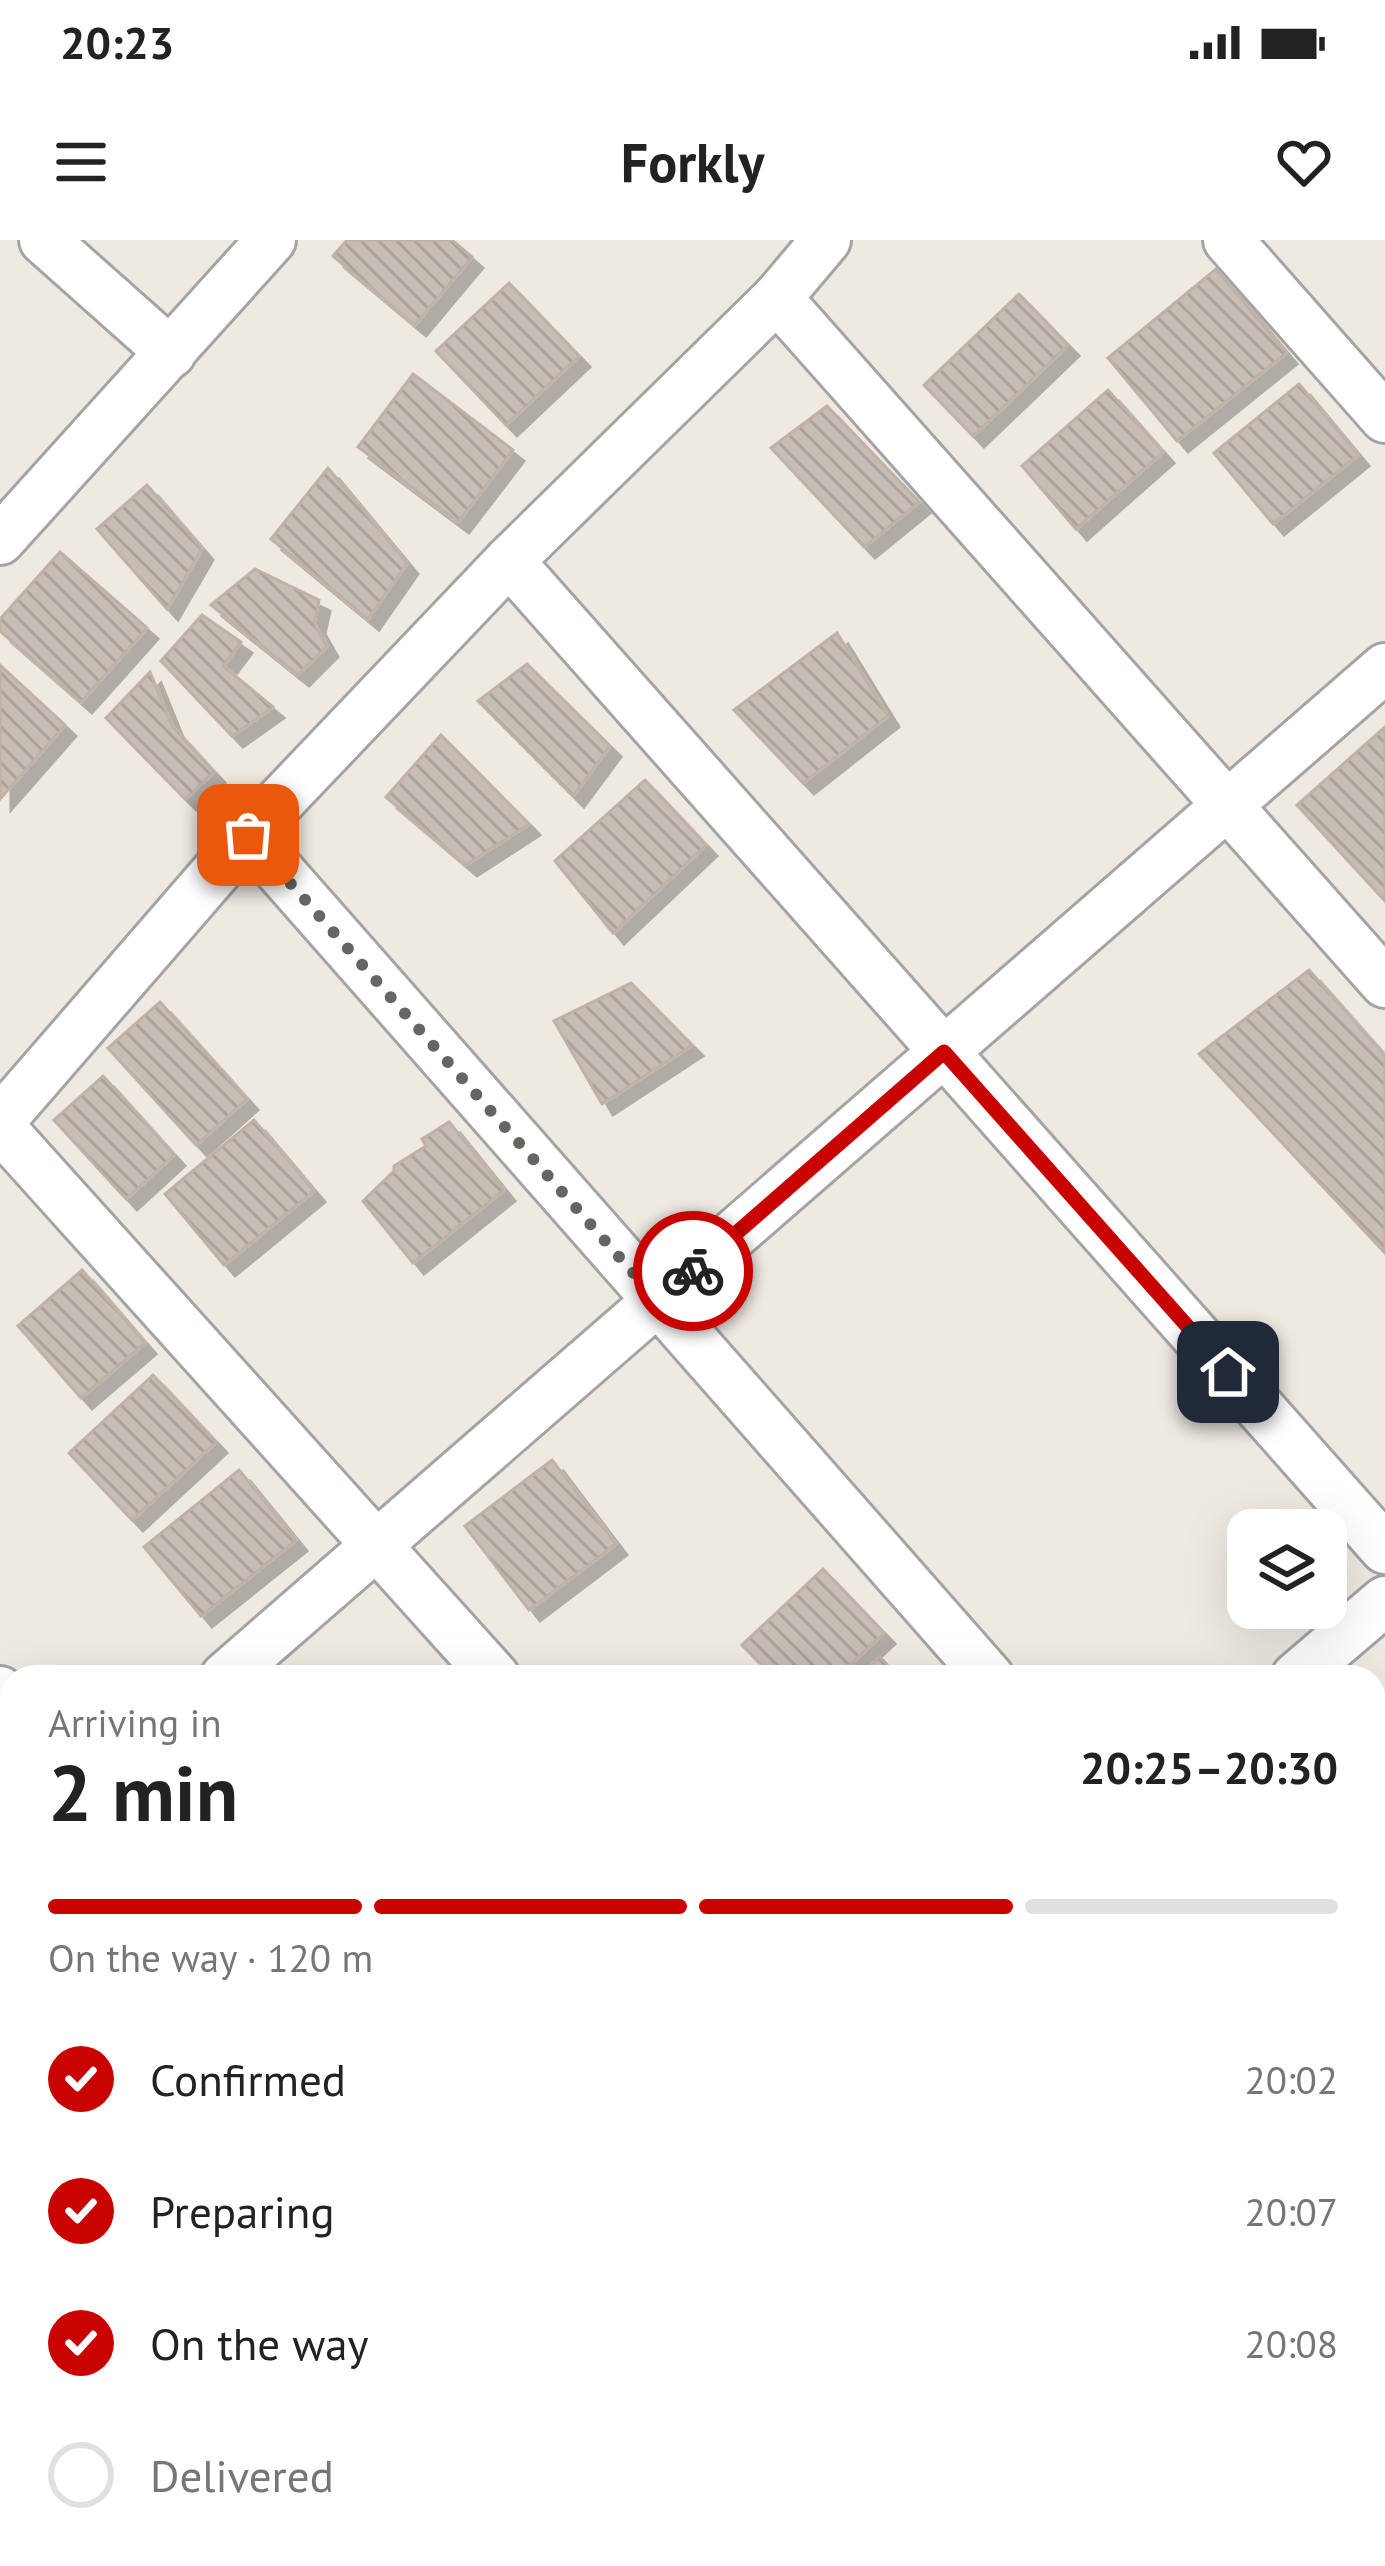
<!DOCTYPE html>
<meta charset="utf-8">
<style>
body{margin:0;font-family:"PT Sans",sans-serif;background:#f6f6f6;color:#222;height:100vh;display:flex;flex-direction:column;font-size:45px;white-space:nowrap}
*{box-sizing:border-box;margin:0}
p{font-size:39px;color:#767676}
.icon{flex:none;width:66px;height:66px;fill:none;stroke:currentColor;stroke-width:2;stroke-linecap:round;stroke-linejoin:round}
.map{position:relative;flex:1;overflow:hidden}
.panel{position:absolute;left:0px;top:1425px;width:1386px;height:903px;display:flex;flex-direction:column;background:#fff;border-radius:36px 36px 0 0;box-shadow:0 12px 48px #0002}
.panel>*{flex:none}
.controls{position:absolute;left:1227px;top:1269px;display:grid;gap:24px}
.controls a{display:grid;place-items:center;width:120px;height:120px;border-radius:24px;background:#fff;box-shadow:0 12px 48px #0002;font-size:60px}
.pin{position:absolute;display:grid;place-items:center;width:102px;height:102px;color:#fff;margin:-51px;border-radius:24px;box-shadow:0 6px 18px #0006}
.courier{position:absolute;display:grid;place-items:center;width:120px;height:120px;margin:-60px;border:9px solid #c90300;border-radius:50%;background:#fff;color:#222;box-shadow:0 3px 15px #0007}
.summary em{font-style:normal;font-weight:600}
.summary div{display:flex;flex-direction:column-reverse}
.summary{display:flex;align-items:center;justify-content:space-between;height:204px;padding:0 48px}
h1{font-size:78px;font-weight:600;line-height:90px}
.bar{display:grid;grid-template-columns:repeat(4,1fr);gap:18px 12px;align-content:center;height:144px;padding:0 48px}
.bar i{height:15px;border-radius:9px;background:#e0e0e0}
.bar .selected{background:#c90300}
.bar p{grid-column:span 4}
ol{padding:0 48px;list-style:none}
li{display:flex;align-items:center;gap:36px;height:132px}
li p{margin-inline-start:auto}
li .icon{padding:12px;border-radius:50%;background:#c90300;color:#fff;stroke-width:4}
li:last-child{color:#767676}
li i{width:66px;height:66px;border:6px solid #e0e0e0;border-radius:50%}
.status{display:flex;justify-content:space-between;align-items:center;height:84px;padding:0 60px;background:#fff;direction:ltr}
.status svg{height:33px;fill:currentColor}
header{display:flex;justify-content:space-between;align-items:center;height:156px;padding:0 48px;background:#fff;font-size:54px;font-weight:600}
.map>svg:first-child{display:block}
</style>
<div class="status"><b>20:23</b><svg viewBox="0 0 49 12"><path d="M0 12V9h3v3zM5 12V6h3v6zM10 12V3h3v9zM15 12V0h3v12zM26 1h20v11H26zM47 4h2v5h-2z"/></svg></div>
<header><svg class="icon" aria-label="menu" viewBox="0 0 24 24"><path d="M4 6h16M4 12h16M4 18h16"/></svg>Forkly<svg class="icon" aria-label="heart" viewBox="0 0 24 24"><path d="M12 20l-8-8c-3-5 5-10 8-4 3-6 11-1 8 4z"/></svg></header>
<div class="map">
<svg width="1385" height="2326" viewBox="0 0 1385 2326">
<defs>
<pattern id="building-back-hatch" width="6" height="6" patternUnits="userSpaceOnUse" patternTransform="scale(3)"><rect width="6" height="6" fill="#c6bdb5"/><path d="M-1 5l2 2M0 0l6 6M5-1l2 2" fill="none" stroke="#aaa29b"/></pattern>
<filter id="shadow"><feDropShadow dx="11" dy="11" stdDeviation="0" flood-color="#0004"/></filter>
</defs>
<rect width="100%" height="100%" fill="#eeeae2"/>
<g fill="url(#building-back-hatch)" stroke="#c0b1a4" stroke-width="3" filter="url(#shadow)">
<polygon points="347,0 452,0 472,17 415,85 333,16"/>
<polygon points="1216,29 1286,113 1177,201 1108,118"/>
<polygon points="509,43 579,116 506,185 436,111"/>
<polygon points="1019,54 1068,105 973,196 924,145"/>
<polygon points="413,134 513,210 458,282 358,207"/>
<polygon points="1299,144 1358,215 1273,284 1214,213"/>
<polygon points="1108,150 1163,212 1076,289 1022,226"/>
<polygon points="827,166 919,262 864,307 771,208"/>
<polygon points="328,228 407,323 368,379 271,299"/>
<polygon points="147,245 202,309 167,369 97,289"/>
<polygon points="60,312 147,388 81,462 0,391 0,379"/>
<polygon points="255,329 319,360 314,383 327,406 298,435 211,365"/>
<polygon points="202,375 241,402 223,426 273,467 232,496 161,421"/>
<polygon points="837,393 888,476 803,543 734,470"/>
<polygon points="527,424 610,506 573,556 478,461"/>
<polygon points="0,425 65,485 0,559"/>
<polygon points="150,432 172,486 214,532 185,559 106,478"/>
<polygon points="1385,487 1385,661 1297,565"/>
<polygon points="441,495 529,584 466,625 386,557"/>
<polygon points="645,540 706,605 613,693 555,621"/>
<polygon points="1309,730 1385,816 1385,1013 1199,814"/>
<polygon points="631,743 692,805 602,864 554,781"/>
<polygon points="160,762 247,859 196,905 108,808"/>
<polygon points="103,836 174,915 126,959 54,880"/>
<polygon points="254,880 314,951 224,1025 165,954"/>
<polygon points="449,882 504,950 413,1023 363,961 394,931 394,926 426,906 422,899"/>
<polygon points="82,1030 145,1103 81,1158 18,1086"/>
<polygon points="153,1135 216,1202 132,1280 69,1213"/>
<polygon points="552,1220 616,1304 529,1370 465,1286"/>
<polygon points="239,1230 296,1300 201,1376 144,1307"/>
<polygon points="823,1329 884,1393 837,1437 773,1437 742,1405"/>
<polygon points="880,1417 899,1437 859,1437"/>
<polygon points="0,2069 12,2081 12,2150 0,2161"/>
<polygon points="12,2172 12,2272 0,2259 0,2184"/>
</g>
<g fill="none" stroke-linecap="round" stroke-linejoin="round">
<g stroke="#a4a4a4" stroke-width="54">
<g id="minor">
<polyline points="44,0 171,113"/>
<polyline points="1228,0 1385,178"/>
<polyline points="777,58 1385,743"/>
<polyline points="0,300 271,0"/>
<polyline points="509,321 1385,1309"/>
<polyline points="248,595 989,1437"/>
<polyline points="0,881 248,595 509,321 777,58 826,0"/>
<polyline points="0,887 495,1437"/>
<polyline points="225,1437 1385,428"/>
<polyline points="1296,1437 1385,1361"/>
<polyline points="0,1451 12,1464"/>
<polyline points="0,1632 12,1622"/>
<polyline points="0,2028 12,2042"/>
<polyline points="426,2316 428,2326"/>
<polyline points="279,2326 291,2316"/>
</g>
</g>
<use href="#minor" stroke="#fff" stroke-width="48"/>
</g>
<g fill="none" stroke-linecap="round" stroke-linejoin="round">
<polyline stroke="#666562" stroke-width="12" stroke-dasharray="0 21.6" points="248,595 658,1061 693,1031"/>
<polyline stroke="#c90300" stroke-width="15" points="693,1031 944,812 1228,1132"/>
</g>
</svg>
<div class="controls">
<a><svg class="icon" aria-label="layers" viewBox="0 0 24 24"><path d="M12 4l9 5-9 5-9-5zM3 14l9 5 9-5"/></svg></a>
</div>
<div class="pin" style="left:248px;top:595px;background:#ea580c"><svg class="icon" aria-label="bag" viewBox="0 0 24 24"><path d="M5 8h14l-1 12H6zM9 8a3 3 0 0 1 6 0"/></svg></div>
<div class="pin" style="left:1228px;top:1132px;background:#1f2937"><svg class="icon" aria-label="home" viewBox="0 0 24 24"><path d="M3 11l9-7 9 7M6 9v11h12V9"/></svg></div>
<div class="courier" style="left:693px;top:1031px"><svg class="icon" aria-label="bike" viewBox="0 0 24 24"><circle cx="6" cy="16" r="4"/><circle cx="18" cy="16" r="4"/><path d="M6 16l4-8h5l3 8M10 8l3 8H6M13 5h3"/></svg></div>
<section class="panel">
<div class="summary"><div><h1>2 min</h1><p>Arriving in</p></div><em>20:25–20:30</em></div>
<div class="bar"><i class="selected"></i><i class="selected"></i><i class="selected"></i><i></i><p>On the way · 120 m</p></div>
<ol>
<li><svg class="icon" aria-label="check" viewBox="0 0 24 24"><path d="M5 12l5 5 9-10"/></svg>Confirmed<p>20:02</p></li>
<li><svg class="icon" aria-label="check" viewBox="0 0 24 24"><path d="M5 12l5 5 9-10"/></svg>Preparing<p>20:07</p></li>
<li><svg class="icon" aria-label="check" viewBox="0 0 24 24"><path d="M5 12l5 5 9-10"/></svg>On the way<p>20:08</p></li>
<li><i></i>Delivered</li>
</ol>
</section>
</div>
